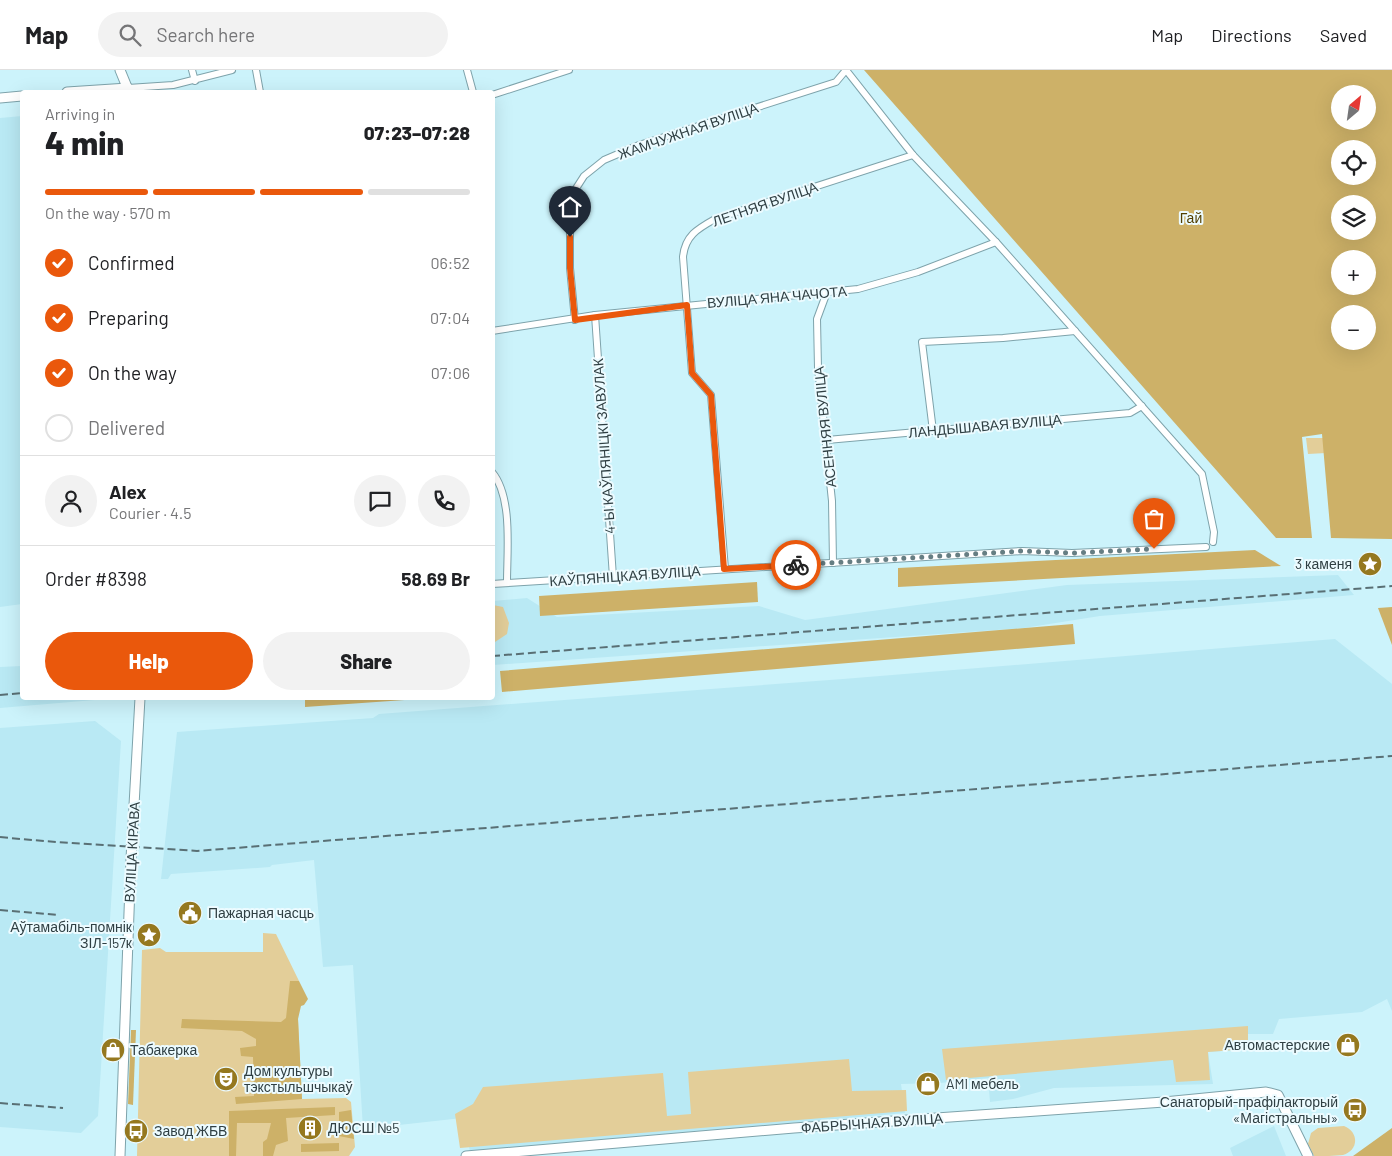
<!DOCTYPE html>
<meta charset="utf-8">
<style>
body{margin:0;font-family:Barlow,sans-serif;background:#f2f2f2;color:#202124;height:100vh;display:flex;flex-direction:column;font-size:19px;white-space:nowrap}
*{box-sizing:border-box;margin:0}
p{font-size:16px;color:#757577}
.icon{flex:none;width:28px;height:28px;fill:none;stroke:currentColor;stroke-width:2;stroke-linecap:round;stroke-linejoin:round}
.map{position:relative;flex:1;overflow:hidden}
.details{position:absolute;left:20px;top:20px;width:475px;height:610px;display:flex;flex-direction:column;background:#fff;border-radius:5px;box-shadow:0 5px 20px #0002}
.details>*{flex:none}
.needle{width:32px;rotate:29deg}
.buttons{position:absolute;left:1331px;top:15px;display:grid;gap:10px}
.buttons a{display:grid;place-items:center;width:45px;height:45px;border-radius:50%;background:#fff;box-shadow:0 5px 20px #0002;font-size:25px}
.pin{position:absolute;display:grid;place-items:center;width:42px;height:42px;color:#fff;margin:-51px -21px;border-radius:50% 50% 50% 0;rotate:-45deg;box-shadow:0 0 5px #0007}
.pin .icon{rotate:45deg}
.courier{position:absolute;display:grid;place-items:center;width:50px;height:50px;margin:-25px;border:4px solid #ea580c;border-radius:50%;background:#fff;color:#222;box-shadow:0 1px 6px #0007}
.overview em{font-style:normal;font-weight:800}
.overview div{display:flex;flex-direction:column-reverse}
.overview{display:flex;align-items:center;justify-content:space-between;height:85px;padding:0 25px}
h1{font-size:32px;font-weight:800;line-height:38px}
.bar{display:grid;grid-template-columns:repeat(4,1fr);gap:8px 5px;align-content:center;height:60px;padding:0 25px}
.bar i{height:6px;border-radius:4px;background:#e0e0e0}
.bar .active{background:#ea580c}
.bar p{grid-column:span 4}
.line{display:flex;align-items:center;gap:12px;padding:0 25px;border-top:1px solid #e0e0e0}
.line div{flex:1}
.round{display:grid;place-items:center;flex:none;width:52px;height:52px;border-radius:26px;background:#f2f2f2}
ol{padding:0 25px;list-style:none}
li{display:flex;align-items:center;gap:15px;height:55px}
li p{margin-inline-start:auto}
li .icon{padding:5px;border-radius:50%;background:#ea580c;color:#fff;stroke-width:4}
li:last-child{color:#757577}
li i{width:28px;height:28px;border:2px solid #e0e0e0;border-radius:50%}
.action{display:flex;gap:10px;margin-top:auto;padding:10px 25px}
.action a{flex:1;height:58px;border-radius:30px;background:#ea580c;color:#fff;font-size:20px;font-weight:800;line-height:58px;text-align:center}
.action a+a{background:#f2f2f2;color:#202124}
header{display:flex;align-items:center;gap:30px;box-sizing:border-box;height:70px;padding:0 25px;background:#fff;border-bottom:1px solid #e0e0e0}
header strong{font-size:24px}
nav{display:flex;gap:28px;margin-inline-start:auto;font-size:18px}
.search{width:350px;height:45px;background:#f2f2f2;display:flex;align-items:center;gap:12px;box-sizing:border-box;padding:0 18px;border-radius:28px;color:#757577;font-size:19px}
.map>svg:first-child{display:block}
</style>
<header>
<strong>Map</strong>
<div class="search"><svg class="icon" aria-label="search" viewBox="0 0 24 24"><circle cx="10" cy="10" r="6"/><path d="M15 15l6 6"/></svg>Search here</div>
<nav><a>Map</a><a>Directions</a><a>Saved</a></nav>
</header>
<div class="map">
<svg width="1392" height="1086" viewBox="0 0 1392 1086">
<rect width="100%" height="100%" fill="#ccf3fb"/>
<g fill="#b9e9f4">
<polygon points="22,46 22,534 0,537 0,48"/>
<polygon points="1338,505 1354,525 1100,546 1024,558 493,595 493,531 527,528 557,547 759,536 805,550 1067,515"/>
<polygon points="1335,569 1392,614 1392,941 1387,929 1362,942 1279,949 1273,964 1248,964 1248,979 1208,982 1213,1014 1054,1018 1013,1029 990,1032 988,1008 940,1013 901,1014 905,1043 470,1081 462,1048 363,1059 353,895 323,897 314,790 272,795 270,797 171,804 168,809 161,809 177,662 373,648 379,644 843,609"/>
<polygon points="22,596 22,628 118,628 0,638 0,597"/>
<polygon points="95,651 121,671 98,1046 81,1063 0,1057 0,658"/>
<polygon points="1274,1056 1286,1086 1233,1086 1230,1078"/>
</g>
<g fill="#e3ce99">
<polygon points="1306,368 1325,368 1326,383 1308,384"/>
<polygon points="493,535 503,537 509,553 507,564 495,572 493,572"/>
<polygon points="263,863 276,864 299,911 290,911 298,949 302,1029 346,1028 351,1032 355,1077 349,1086 137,1086 142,880 160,878 166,882 263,882"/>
<polygon points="1248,956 1248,979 1208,982 1210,1010 1176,1012 1173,990 946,1010 942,979"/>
<polygon points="849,989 852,1021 906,1020 907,1041 460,1078 455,1044 473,1034 483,1017 663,1003 667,1046 691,1044 688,1002"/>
<path d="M1344 1056C1359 1062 1359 1080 1343 1085 1335 1086 1323 1086 1314 1086L1308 1074 1311 1063 1318 1058Z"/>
</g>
<g fill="#cdb168" fill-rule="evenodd">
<path d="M864 0H1392V469L1331 468 1322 364 1302 367 1312 468H1276ZM1340 24H1368V51H1340ZM1340 79H1368V106H1340ZM1340 134H1368V161H1340ZM1340 189H1368V216H1340ZM1340 244H1368V271H1340Z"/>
<polygon points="1255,480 1281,496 898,517 898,498"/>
<polygon points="757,512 758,532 540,546 539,526"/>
<polygon points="1392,537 1392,575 1378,538"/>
<polygon points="1073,554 1075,574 502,622 500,601"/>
<polygon points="305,628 433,628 305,637"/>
<polygon points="290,911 299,911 308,929 304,935 301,936 298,949 302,1029 236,1034 235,1027 254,1026 253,987 241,986 240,978 256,976 256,969 242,961 181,958 182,949 281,952 286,948"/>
<polygon points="131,960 136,960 133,1035 128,1034"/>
<polygon points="335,1037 335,1045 286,1048 288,1071 276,1075 273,1086 263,1086 263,1072 267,1069 271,1053 237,1053 236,1086 229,1086 229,1041"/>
<polygon points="351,1040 354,1069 339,1066 339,1042"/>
<polygon points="1392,1058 1392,1086 1353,1086"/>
<polygon points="339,1073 339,1081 301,1082 301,1074"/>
</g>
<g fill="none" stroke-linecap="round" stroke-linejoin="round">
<g stroke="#7ea3ab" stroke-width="8">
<g id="street">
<polyline points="192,0 195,11"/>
<polyline points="256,0 260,22"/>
<polyline points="467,0 473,22"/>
<polyline points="846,0 913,85 996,172 1202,404 1214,462 1213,472"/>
<polyline points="128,18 173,15 232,0"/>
<polyline points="492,25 569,0"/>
<polyline points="827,222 817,249 818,298 832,431 833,493"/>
<polyline points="595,245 613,507"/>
<polyline points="575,250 570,198 570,135 575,120 584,106 604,90 639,75 836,12 846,0"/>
<polyline points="492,261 595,245 858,219 918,202 996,172"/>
<polyline points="933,361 922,272 1003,268 1075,261"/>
<polyline points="827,370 1130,343 1142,336"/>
<path d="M492 402C513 427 507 481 507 512"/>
<path d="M725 499 711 325 692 303 683 187C685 166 697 159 715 149L913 85"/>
<polyline points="492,514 1022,481 1072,483 1206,477"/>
</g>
</g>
<g stroke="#7ea3ab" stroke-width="11">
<g id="secondary">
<polyline points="120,0 129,22"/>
<polyline points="67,22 128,18"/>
<polyline points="0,28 22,26"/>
<polyline points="120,1086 131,789 140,628"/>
<polyline points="466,1086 794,1058 1164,1032 1266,1022 1278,1025 1308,1086"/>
</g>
</g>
<use href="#street" stroke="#fff" stroke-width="6"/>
<use href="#secondary" stroke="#fff" stroke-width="9"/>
<g stroke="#596f74" stroke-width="2" stroke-dasharray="8 4" stroke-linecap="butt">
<polyline points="492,586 1392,516"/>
<polyline points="0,625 22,623"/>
<path d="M0 767C66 774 131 776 197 781L1392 686"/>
<polyline points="0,840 59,845"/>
<polyline points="0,1033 63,1038"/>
</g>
</g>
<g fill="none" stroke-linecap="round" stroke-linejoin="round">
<polyline stroke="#667e83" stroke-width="5" stroke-dasharray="0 9" points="796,495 1022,481 1072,483 1154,479"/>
<polyline stroke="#ea580c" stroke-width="6" points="570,167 570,198 575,250 687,235 692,303 711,325 724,499 796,495"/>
</g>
<defs>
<g id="sight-disc" transform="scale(1.25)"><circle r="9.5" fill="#95781f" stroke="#ecfbff"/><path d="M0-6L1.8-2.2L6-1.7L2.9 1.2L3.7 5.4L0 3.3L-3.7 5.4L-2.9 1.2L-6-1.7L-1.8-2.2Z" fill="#fff"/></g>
<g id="civic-disc" transform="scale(1.25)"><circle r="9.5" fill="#95781f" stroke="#ecfbff"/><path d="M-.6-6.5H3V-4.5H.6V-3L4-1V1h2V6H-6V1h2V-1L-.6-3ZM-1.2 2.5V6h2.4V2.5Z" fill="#fff"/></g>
<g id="shop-disc" transform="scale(1.25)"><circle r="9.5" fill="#95781f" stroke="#ecfbff"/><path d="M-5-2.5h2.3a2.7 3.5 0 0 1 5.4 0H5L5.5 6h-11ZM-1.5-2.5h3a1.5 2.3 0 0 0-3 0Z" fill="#fff"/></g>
<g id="theatre-disc" transform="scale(1.25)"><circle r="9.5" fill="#95781f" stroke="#ecfbff"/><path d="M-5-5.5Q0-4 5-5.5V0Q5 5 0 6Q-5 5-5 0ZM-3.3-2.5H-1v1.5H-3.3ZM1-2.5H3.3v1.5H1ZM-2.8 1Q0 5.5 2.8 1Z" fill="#fff"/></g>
<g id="bus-disc" transform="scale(1.25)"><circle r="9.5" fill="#95781f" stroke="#ecfbff"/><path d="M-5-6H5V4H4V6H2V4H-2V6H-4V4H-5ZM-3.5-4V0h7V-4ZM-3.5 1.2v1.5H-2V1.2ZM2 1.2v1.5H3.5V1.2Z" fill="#fff"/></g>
<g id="building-disc" transform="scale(1.25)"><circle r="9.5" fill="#95781f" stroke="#ecfbff"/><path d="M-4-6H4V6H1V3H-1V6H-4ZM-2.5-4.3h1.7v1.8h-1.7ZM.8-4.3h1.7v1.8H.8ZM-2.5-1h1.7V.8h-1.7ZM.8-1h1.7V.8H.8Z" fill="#fff"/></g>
</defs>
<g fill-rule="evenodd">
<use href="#sight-disc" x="1370" y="494"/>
<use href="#civic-disc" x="190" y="843"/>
<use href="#sight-disc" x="149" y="865"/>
<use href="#shop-disc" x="1348" y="975"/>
<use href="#shop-disc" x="113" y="980"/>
<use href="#theatre-disc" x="226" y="1009"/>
<use href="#shop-disc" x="928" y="1014"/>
<use href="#bus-disc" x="1355" y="1040"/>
<use href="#building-disc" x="310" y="1058"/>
<use href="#bus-disc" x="136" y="1061"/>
</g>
<g text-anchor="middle" stroke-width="4" stroke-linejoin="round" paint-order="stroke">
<g font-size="14" fill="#2f3f43" stroke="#ecfbff">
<text transform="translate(688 61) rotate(-19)" y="5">ЖАМЧУЖНАЯ ВУЛІЦА</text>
<text transform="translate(765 134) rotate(-19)" y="5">ЛЕТНЯЯ ВУЛІЦА</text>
<text transform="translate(777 227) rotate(-5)" y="5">ВУЛІЦА ЯНА ЧАЧОТА</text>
<text transform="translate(985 356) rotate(-5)" y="5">ЛАНДЫШАВАЯ ВУЛІЦА</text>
<text transform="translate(825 357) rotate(-96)" y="5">АСЕННЯЯ ВУЛІЦА</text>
<text transform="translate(604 376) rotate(-94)" y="5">4-Ы КАЎПЯНІЦКІ ЗАВУЛАК</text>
<text transform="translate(625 506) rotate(-4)" y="5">КАЎПЯНІЦКАЯ ВУЛІЦА</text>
<text transform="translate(132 782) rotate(-87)" y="5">ВУЛІЦА КІРАВА</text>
<text transform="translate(872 1053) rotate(-4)" y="5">ФАБРЫЧНАЯ ВУЛІЦА</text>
</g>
<g font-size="14" fill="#523f00" stroke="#ecfbff">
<text x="1191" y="153">Гай</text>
</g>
<g font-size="14" fill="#2f3f43" stroke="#ecfbff" text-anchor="start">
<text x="1352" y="499" text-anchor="end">3 каменя</text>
<text x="208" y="848">Пажарная часць</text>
<text x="132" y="862" text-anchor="end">Аўтамабіль-помнік<tspan x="132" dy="16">ЗІЛ-157к</tspan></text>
<text x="1330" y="980" text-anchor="end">Автомастерские</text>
<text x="130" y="985">Табакерка</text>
<text x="244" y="1006">Дом культуры<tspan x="244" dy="16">тэкстыльшчыкаў</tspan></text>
<text x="946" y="1019">AMI мебель</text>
<text x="1338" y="1037" text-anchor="end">Санаторый-прафілакторый<tspan x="1338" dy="16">«Магістральны»</tspan></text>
<text x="328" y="1063">ДЮСШ №5</text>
<text x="154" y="1066">Завод ЖБВ</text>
</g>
</g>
</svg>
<div class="buttons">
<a><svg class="needle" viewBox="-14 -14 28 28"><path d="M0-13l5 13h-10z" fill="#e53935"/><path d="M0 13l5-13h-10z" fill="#757577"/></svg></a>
<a><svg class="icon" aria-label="locate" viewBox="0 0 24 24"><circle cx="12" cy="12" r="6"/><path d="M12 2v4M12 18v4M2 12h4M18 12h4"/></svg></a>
<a><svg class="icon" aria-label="layers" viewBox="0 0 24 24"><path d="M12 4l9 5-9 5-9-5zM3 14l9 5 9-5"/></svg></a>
<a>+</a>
<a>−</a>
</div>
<div class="pin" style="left:1154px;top:479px;background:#ea580c"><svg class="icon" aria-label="bag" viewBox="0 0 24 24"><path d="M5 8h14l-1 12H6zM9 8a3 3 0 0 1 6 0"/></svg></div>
<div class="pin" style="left:570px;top:167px;background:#1f2937"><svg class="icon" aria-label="home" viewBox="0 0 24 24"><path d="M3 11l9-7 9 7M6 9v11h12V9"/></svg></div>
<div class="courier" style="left:796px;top:495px"><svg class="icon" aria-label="bike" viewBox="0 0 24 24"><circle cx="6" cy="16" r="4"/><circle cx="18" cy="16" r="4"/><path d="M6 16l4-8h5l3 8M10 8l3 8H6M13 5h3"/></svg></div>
<section class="details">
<div class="overview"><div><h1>4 min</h1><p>Arriving in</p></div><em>07:23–07:28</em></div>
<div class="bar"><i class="active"></i><i class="active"></i><i class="active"></i><i></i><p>On the way · 570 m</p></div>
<ol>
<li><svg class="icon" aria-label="check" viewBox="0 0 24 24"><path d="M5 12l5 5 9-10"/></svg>Confirmed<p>06:52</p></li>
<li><svg class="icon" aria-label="check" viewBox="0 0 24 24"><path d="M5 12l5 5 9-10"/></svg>Preparing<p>07:04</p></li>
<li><svg class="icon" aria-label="check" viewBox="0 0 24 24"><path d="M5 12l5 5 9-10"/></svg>On the way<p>07:06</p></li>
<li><i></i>Delivered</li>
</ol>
<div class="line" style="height:90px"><a class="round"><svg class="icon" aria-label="person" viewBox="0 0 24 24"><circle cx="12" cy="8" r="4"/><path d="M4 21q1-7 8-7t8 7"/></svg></a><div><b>Alex</b><p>Courier · 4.5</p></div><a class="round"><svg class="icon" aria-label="chat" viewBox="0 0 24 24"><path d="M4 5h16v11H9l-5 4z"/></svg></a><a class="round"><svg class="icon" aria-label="phone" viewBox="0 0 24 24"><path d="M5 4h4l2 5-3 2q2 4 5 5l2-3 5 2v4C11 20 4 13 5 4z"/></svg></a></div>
<div class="line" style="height:65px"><div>Order #8398</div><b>58.69 Br</b></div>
<div class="action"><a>Help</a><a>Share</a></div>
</section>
</div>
